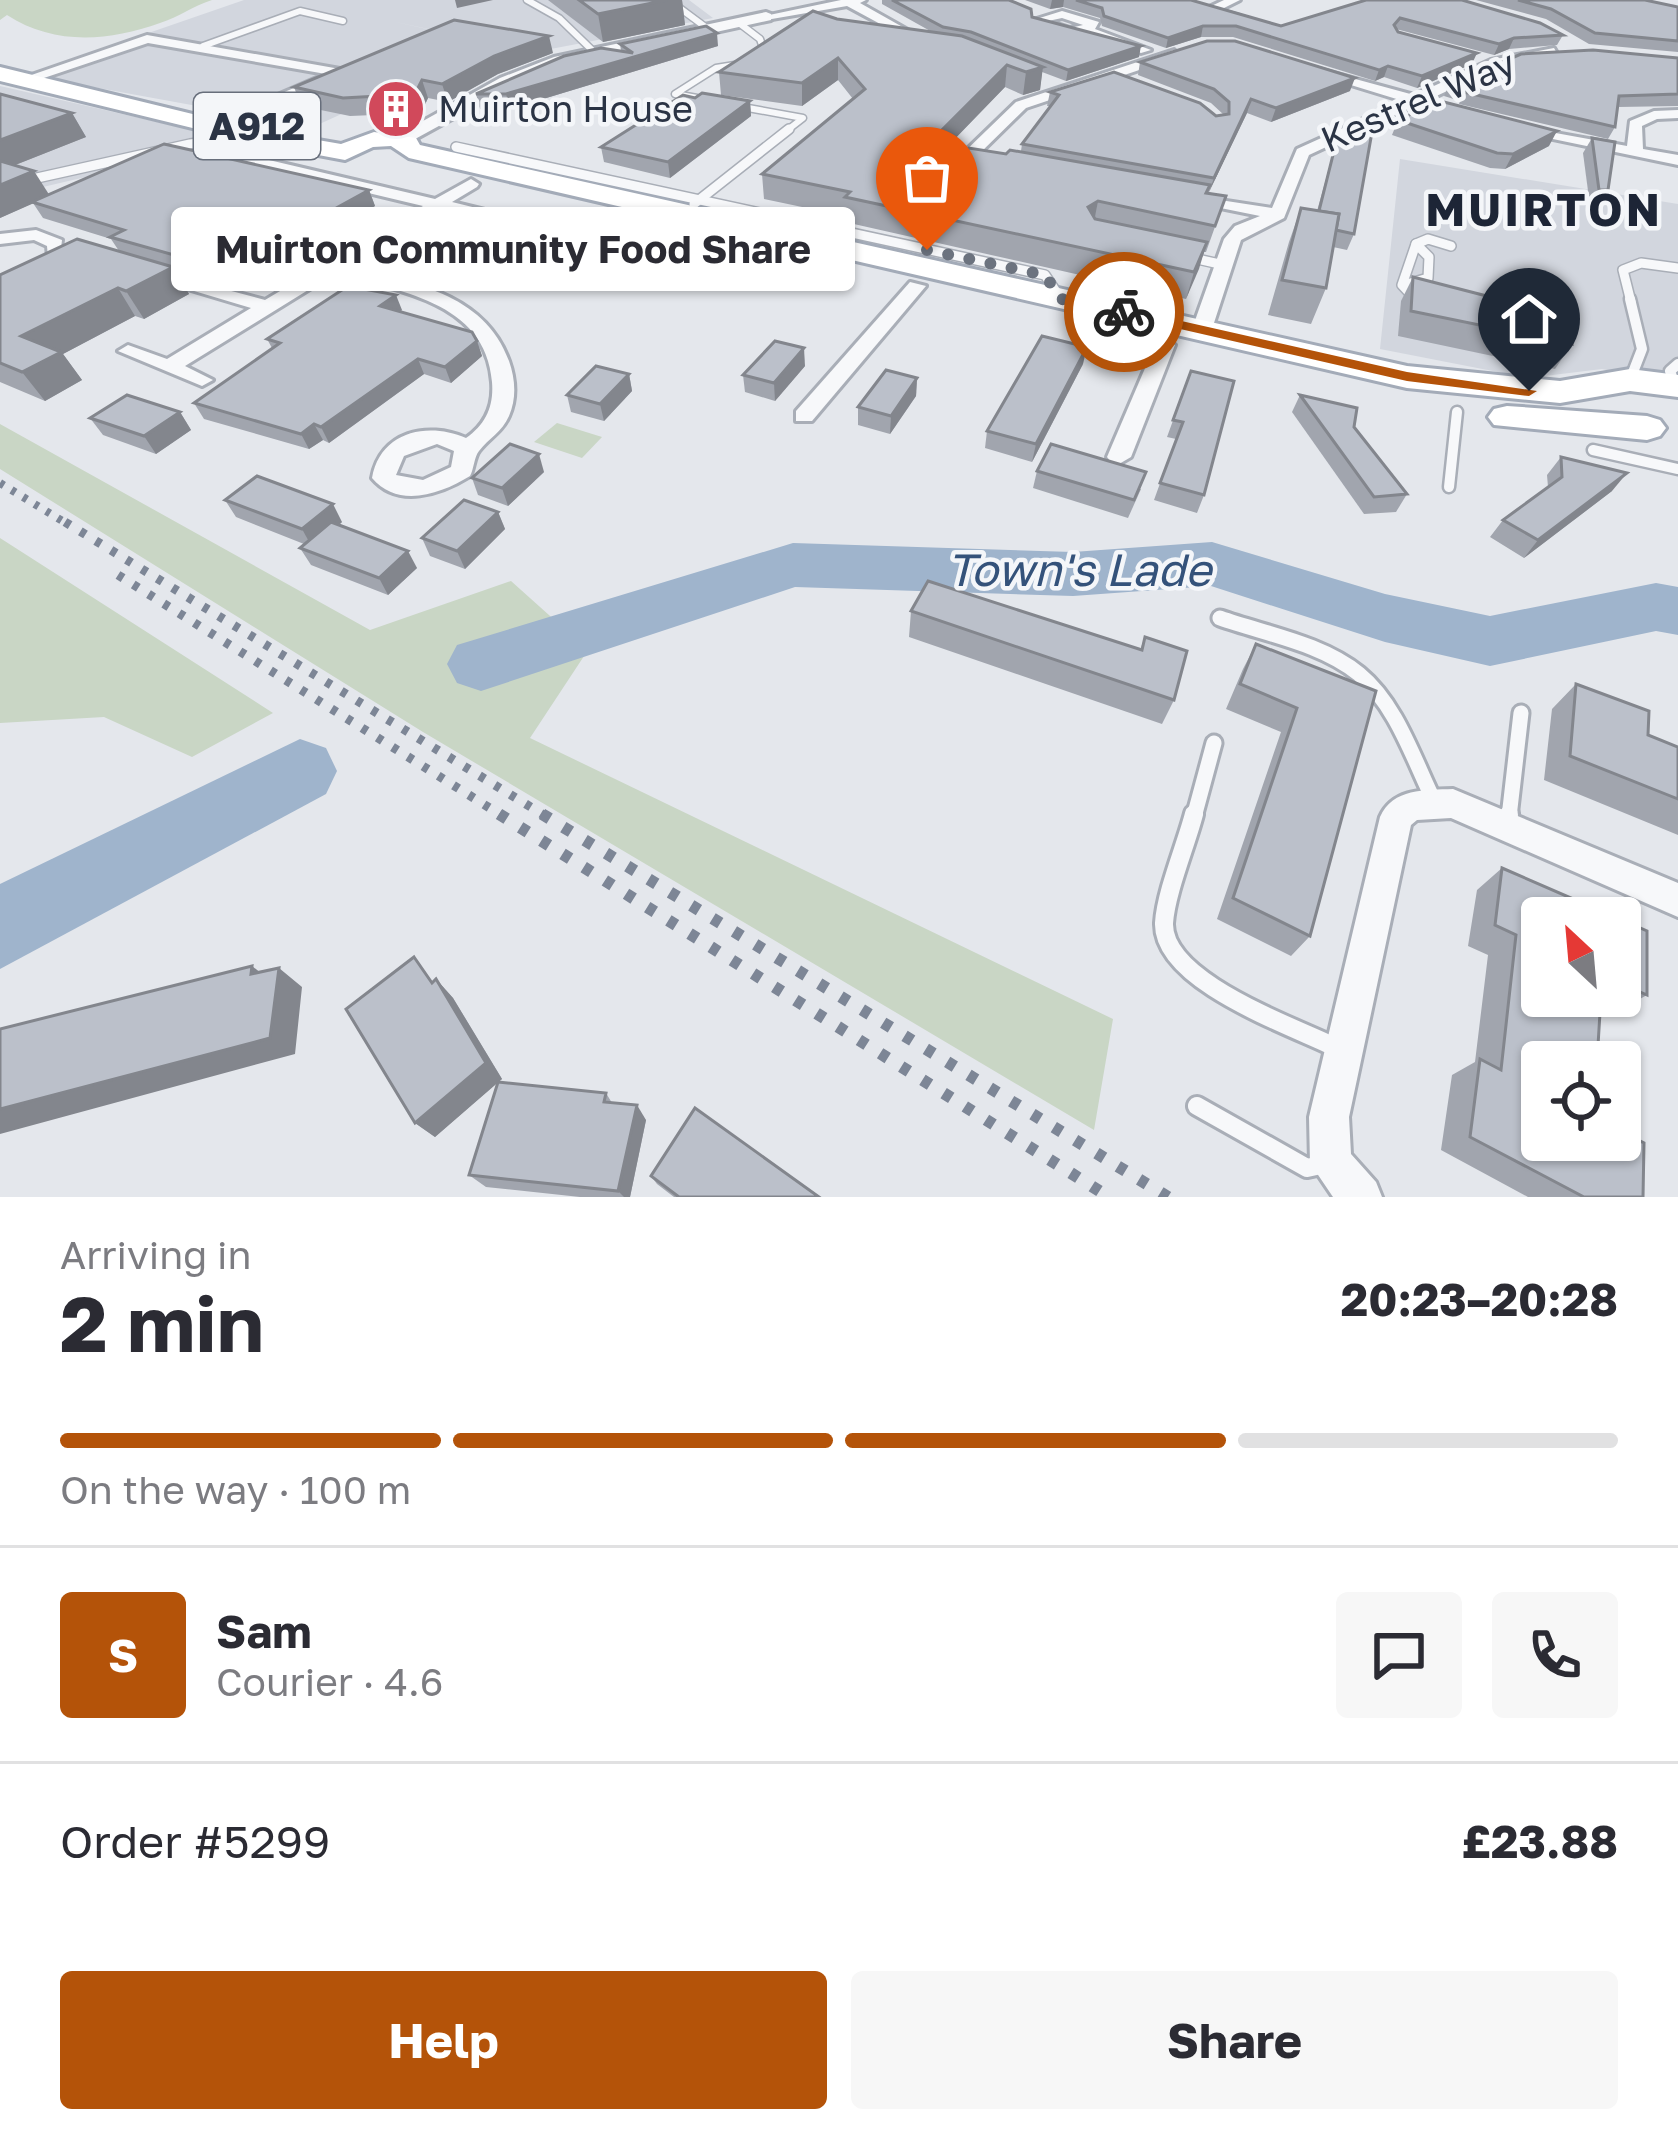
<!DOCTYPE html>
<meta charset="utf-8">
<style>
body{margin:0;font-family:"Golos Text",sans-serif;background:#f7f7f7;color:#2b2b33;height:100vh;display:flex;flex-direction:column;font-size:45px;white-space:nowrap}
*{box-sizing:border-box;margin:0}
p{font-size:39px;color:#7c7c81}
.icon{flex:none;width:66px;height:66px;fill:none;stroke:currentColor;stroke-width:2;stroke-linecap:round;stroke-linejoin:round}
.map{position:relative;height:1197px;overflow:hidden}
.panel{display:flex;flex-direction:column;background:#fff;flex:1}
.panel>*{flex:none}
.needle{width:78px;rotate:334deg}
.controls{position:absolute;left:1521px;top:897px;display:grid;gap:24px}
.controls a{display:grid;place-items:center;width:120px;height:120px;border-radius:12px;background:#fff;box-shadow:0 3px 9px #0004;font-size:60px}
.pin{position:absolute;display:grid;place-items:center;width:102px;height:102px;color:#fff;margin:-123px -51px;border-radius:50% 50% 50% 0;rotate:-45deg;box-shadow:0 0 12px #0007}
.pin .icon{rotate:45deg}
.courier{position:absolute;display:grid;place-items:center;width:120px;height:120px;margin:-60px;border:9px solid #b45309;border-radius:50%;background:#fff;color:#222;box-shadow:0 3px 15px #0007}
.bubble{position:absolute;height:84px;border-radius:12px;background:#fff;box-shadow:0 3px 9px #0004;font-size:39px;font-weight:700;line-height:84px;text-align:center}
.head em{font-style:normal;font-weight:700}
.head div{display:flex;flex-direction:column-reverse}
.head{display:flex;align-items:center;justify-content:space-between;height:204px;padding:0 60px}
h1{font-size:78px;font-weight:700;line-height:90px}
.bar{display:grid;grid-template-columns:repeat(4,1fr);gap:18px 12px;align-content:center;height:144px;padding:0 60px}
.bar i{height:15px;border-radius:9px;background:#e1e1e2}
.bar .selected{background:#b45309}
.bar p{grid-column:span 4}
.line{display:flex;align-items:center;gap:30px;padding:0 60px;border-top:3px solid #e1e1e2}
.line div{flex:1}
.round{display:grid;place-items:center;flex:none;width:126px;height:126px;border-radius:12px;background:#f7f7f7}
.primary-button{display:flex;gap:24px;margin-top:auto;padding:24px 60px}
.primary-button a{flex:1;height:138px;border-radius:12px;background:#b45309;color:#fff;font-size:48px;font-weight:700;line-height:138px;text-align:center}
.primary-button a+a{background:#f7f7f7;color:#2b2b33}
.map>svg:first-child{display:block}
</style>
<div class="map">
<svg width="1678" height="1197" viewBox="0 0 1678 1197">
<rect width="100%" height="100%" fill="#e4e7ec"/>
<g fill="#d2d6de">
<polygon points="244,0 689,0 713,18 535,52 391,21 495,44 313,127 27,75"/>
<polygon points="0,86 240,141 0,197"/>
<polygon points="1400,159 1678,204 1678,385 1602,369 1528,378 1380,349"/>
</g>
<g fill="#c9d6c5">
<path d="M0 0H212C193 6 179 17 160 23 107 42 53 45 7 15L0 20Z"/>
<polygon points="557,423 602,437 582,458 534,442"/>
<polygon points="0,424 370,630 511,581 588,650 530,738 1113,1019 1094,1130 423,732 0,469"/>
<polygon points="0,538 273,713 192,757 104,717 0,723"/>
</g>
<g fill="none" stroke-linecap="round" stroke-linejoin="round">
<g fill="#9fb4cc" fill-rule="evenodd">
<polygon points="1212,542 1385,594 1490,616 1656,583 1678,587 1678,635 1656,631 1490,666 1385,642 1211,586 1073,596 795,587 481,691 457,683 447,664 457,645 793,543 1073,552"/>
<polygon points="300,739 326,748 337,771 326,794 0,969 0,884"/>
</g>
<g stroke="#a9aeb7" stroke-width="9">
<g id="service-far4">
<polyline points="527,0 559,18 594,52"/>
<polyline points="669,0 708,29"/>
<polyline points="203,46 300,11 343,21"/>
<polyline points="697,98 675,94 716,68 741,64 763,48 760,39 739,23"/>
<polyline points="737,106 803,118 785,132"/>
</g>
</g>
<g stroke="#a9aeb7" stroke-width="12">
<g id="service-far3">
<polyline points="456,147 1045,275 1061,299"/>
<polyline points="28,180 190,144 252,136"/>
<polyline points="694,204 789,129"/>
<polyline points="682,233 705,216"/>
<polyline points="1184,256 1224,265"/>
<polyline points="1407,284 1428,278 1429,257 1416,244"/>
<polyline points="1416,300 1402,285 1416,244 1428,239 1451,246"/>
<polyline points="1631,302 1623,270 1641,263 1678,268"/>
</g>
</g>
<g stroke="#a9aeb7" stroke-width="15">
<g id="service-far2">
<polyline points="1630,380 1642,349 1630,299"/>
<polyline points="1675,385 1670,371 1678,364"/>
<polyline points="1593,450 1678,469"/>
<polyline points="1449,487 1457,412"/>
</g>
</g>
<g stroke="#a9aeb7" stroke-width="21">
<g id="service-far1">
<path d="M1220 618C1265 634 1321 643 1359 674 1397 705 1414 761 1435 803"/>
<polyline points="1194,817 1214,743"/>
<polyline points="1509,817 1521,713"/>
</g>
</g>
<g stroke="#a9aeb7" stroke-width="24">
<g id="service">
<path d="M1194 814C1186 845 1166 892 1164 923 1162 982 1293 1026 1339 1049"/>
<polyline points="1508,826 1509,814"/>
<polyline points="1197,1106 1307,1168 1330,1163"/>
</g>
</g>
<g stroke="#a9aeb7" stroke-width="6">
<g id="minor">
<polygon points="841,0 866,0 860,3 931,43 921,46 847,6 766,20 760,17"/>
<polygon points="1224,0 1240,0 1220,10 1240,16 1240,20 1203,10"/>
<path d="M1062 11 1099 22 1095 29 1151 50 1141 53 1082 33 1069 36 1030 21ZM1062 18 1083 25 1070 28 1048 21Z"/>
<polygon points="147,35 340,69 347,73 230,125 225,124 225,118 326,74 148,43 29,83 17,80"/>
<polygon points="1554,48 1558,55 1500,66 1428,100 1472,113 1472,119 1416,105 1309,155 1284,218 1241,240 1212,329 1202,335 1195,333 1192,329 1224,239 1235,226 1260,216 1181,200 1181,194 1272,208 1297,149 1403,101 1315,74 1315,68 1414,95 1491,60"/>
<polygon points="1174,50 1178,57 1026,108 978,155 995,159 995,165 958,158 1016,102"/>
<polygon points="1678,110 1678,118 1657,119 1642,126 1643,149 1678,155 1678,165 1515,131 1522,127 1627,146 1630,121 1654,111"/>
<path d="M231 151 435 199 471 179 479 184 477 187 452 202 730 270 721 275 440 210 347 267C410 282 484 292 509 361 515 378 517 398 509 416 502 432 489 438 479 451 474 457 474 469 470 476 441 494 398 509 372 478 380 432 427 421 466 438 486 424 494 406 492 382 486 301 396 290 334 274L185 366 213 380 202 386 118 351 128 345 167 359 251 308 144 276V268L265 300 423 206 226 159V153ZM437 444 454 451 451 467 423 480 396 475 404 456Z"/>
<polygon points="36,230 62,240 60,257 48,257 47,246 34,240 0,244 0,234"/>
<polygon points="910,282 926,286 812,421 796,421 796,411"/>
<polygon points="1165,339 1175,345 1131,457 1119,464 1111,462 1107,457 1155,345"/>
<path d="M1453 789 1678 883V917L1451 818 1417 820 1411 825 1349 1117 1351 1154 1376 1182 1382 1197H1333L1310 1163 1309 1117 1380 817C1393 788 1425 790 1453 789Z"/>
</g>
</g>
<g stroke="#a9aeb7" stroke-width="6">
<polygon id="tertiary" points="766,12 771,14 771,20 565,65 512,86 406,144 389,140 500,78 554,57"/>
</g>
<g stroke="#a3abb8" stroke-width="6">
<g id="primary">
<polygon points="0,67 254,129 341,144 374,132 416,138 420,145 1407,366 1560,381 1630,369 1678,375 1678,397 1630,391 1560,403 1407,388 409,158 391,146 373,147 345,160 254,143 0,81"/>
<polygon points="1507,406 1647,416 1660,420 1666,428 1660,436 1647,440 1494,425 1488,417 1494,409"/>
</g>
</g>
<use href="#service-far4" stroke="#f7f8fa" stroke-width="6"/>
<use href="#service-far3" stroke="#f7f8fa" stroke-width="9"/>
<use href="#service-far2" stroke="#f7f8fa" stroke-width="10"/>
<use href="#service-far1" stroke="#f7f8fa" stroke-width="15"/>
<use href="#service" stroke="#f7f8fa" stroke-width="18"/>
<use href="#minor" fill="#f7f8fa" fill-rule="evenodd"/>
<use href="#tertiary" fill="#f7f8fa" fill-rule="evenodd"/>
<use href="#primary" fill="#fff" fill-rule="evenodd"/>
<polyline stroke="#7d8696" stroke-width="8" stroke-dasharray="4.5 9" stroke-linecap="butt" points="0,483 69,525"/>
<g stroke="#7d8696" stroke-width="9" stroke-dasharray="6 12" stroke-linecap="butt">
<polyline points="65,522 547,817"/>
<polyline points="118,575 504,817"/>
</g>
<g stroke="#7d8696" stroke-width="12" stroke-dasharray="9 16" stroke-linecap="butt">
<polyline points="499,814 1109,1197"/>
<polyline points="542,814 1168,1197"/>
</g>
</g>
<g fill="#a1a5ae">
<polygon points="548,0 682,0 685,25 603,42"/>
<polygon points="882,0 1009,0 1032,17 1139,57 1066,81 1042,72 1040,90 1023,95 1005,87 943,151 942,165 952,165 1021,151 1022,144 1050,106 1047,106 1050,92 1216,116 1224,115 1211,103 1138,75 1140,62 1350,91 1271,122 1247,113 1209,192 1207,192 1226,196 1206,252 1204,252 1186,299 845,222 845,216 764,199 762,174 853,99 838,80 802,106 721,95 719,72 837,19 932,32 882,4"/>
<polygon points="1025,0 1191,0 1281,26 1366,0 1563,35 1557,45 1509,49 1494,55 1396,29 1398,32 1472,64 1417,88 1384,77 1375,81 1233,37 1201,37 1166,48 1102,26 1100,18 1063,7 1050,9"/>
<polygon points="1476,0 1645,0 1678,7 1678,52 1589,44 1546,19"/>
<polygon points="620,44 718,46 510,109 480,109 476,94 621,51"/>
<polygon points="553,53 498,74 448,102 428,98 421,113 350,116 301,106 294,87"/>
<polygon points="1678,58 1678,106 1618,107 1615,127 1608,139 1459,104 1460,101 1444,96 1449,85"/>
<polygon points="0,94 72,113 86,137 15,165 49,195 369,190 375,206 238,283 215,281 175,269 189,294 144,319 135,316 63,354 82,380 45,401 0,382 0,275 119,251 111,239 43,218 33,203 0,218"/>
<polygon points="695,98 750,101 751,116 670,178 604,162 601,147"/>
<polygon points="1398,120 1549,146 1505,169 1490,168 1392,135"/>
<polygon points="1592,138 1608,190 1598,206 1590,206 1583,153"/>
<polygon points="1336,143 1354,234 1347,250 1333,247 1326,288 1311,324 1268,315 1289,242 1301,208 1317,211"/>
<polygon points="612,250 615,266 587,288 519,269 514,253"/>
<polygon points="1413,277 1572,344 1555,369 1398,336 1401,301"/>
<polygon points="402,310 400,312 477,341 482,356 451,383 424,374 329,443 323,440 309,449 204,419 194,403 272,348 267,339"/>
<polygon points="1083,364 1032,462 985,448 987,431"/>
<polygon points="805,366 775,401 745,392 743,375"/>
<polygon points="1191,371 1204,495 1197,513 1154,500 1176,439 1167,437"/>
<polygon points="629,374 632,391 604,421 571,412 567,395"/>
<polygon points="917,378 916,396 890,434 858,425 858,407"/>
<polygon points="1300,395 1354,427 1407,494 1396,512 1364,514 1292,412"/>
<polygon points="180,412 191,430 156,454 103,435 90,418"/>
<polygon points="1561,457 1612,491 1524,558 1490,537 1503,520 1548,487 1547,475"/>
<polygon points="1037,471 1141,489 1128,518 1033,488"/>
<polygon points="544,472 508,506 478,495 472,478"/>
<polygon points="225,500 342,522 339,525 417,568 388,595 311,565 300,548 304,544 236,517"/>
<polygon points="498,512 505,529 465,569 430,556 422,538"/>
<polygon points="911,611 1140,650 1145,637 1174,700 1162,724 909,637"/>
<polygon points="1256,644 1376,691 1310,936 1291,956 1217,919 1281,732 1226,709 1243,669"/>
<polygon points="1576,684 1648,735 1678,747 1678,835 1544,780 1552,709"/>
<polygon points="1502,868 1542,996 1620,996 1620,919 1647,995 1613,1014 1600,1008 1542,1062 1643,1197 1528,1197 1441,1150 1452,1075 1475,1062 1488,955 1468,946 1477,890"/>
<polygon points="436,979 453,998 502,1079 498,1082 606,1093 612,1103 646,1120 630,1197 580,1197 486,1187 469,1175 498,1082 435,1137 415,1123"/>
<polygon points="651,1176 819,1197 674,1197 657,1184"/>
</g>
<g fill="#83868d">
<polygon points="455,0 493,0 457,8"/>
<polygon points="667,0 682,0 685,25 603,42 598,14"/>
<polygon points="1052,0 1064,0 1063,7 1050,9"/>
<polygon points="1203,26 1201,37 1166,48 1168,38"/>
<polygon points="717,33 718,46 510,109 506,94"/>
<polygon points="549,36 553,53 498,74 448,102 442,84 494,56"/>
<polygon points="1514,38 1509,49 1494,55 1499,44"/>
<polygon points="1141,46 1139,57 1066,81 1068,70"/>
<polygon points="1477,53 1472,64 1417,88 1422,76"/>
<polygon points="838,58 838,80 802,106 802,83"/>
<polygon points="1007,65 1005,87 943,151 942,168 932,178 934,142 941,131"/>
<polygon points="1388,66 1384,77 1375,81 1379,70"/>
<polygon points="1043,67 1040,90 1023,95 1026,72"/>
<polygon points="1355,78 1350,91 1271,122 1276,108"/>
<polygon points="422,80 428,98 421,113 415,94"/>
<polygon points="1251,99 1247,113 1209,192 1214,178"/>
<polygon points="750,101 751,116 670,178 668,162"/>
<polygon points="72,113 86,137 0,171 0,140"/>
<polygon points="1557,131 1549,146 1505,169 1513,154"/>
<polygon points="34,171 50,196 0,218 0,185"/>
<polygon points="369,190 375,206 238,283 229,267"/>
<polygon points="1098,201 1093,227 1088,207"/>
<polygon points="1207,242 1199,269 1186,299 1194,272"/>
<polygon points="612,250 615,266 587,288 584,271"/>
<polygon points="173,267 189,294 144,319 126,291"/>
<polygon points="118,288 135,316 63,354 82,380 45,401 22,372 21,336"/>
<polygon points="396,295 402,310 386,322 380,306"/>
<polygon points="477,341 482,356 451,383 445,367"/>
<polygon points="1087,347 1083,364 1032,462 1036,444"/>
<polygon points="804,348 805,366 775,401 774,383"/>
<polygon points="418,359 424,374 329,443 321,427"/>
<polygon points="629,374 632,391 604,421 600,404"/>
<polygon points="917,378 916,396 890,434 891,416"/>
<polygon points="180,412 191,430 156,454 144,436"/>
<polygon points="314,424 323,440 309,449 301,434"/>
<polygon points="539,454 544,472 508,506 502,488"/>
<polygon points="1627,473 1612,491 1524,558 1538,540"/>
<polygon points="333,504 342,522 312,547 302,529"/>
<polygon points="498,512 505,529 465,569 457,551"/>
<polygon points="408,551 417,568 388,595 379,578"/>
<polygon points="252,966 276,985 279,968 302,987 295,1054 0,1134 0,1109 251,974"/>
<polygon points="436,979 453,998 502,1079 435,1137 415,1123"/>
<polygon points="637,1105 646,1120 630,1197 624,1197 618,1191"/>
</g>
<g fill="#bbc0ca" stroke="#83868d" stroke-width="3">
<polygon points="579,0 667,0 598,14"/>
<polygon points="892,0 1009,0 1031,9 1032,17 1141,46 1068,70 971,32 943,27"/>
<polygon points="1076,0 1191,0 1281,26 1366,0 1462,0 1540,23 1563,35 1514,38 1499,44 1400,18 1394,25 1398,32 1477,53 1422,76 1388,66 1379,70 1236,26 1203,26 1168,38 1104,16 1102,8"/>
<polygon points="1518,0 1645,0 1678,7 1678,41 1595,33 1551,9"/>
<polygon points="813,11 837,19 962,36 1043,67 1026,72 1007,65 941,131 934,142 944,143 934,153 934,165 952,165 969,148 1006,154 1010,150 1210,185 1206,193 1226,196 1215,226 1098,201 1088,207 1095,219 1207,242 1194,272 845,197 850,192 762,174 865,89 838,58 802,83 719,72"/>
<polygon points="454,20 549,36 494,56 442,84 422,80 415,94 343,98 294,87"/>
<polygon points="706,26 717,33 506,94 476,94 564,56 601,48 633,53 620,44"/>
<polygon points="1207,41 1235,41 1355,78 1276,108 1251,99 1214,178 1022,144 1059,95 1050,92 1114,72 1200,103 1216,116 1229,114 1229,102 1214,89 1140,62"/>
<polygon points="1593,50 1678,58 1678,94 1619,96 1615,127 1464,92 1469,90 1449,85 1521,54"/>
<polygon points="702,93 750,101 668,162 601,147 683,95 695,98"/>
<polygon points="0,94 72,113 0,140"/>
<polygon points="1440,101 1557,131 1513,154 1497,153 1398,120"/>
<polygon points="1372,132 1354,234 1336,230 1339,214 1319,211 1336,143 1345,144"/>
<polygon points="1592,138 1615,142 1608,190 1599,190"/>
<polygon points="164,144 369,190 229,267 206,264 110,237 124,230 32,202"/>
<polygon points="0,161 34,171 0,185"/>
<polygon points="1301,208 1339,214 1326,288 1282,280"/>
<polygon points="543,233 612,250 584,271 514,253"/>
<polygon points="77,239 173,267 126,291 118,288 21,336 61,352 22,372 0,363 0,275"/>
<polygon points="1413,277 1537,309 1567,306 1572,344 1411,311"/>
<polygon points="348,286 396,295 380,306 472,332 477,341 445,367 418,359 321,427 314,424 301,434 194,403 280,343 267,339"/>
<polygon points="1042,336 1087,347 1036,444 987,431"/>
<polygon points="775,341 804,348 774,383 743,375"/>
<polygon points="596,366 629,374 600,404 567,395"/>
<polygon points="886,370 917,378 891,416 858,407"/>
<polygon points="1191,371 1234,381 1204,495 1160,483 1183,422 1173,420"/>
<polygon points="127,395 180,412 144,436 90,418"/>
<polygon points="1300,395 1357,408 1354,427 1407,494 1374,497"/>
<polygon points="510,444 539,454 502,488 472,478"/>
<polygon points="1051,444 1146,472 1134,500 1037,471"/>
<polygon points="1561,457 1627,473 1538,540 1503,520 1562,477"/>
<polygon points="257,476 333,504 302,529 225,500"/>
<polygon points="464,500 498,512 457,551 422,538"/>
<polygon points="331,522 408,551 379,578 300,548"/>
<polygon points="928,581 1142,650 1145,637 1187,651 1174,700 911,611"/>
<polygon points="1256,644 1376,691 1310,936 1233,898 1297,708 1240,684"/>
<polygon points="1576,684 1649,711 1648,735 1678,747 1678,799 1570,756"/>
<polygon points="1502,868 1617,918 1542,918 1542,996 1601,996 1597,1062 1542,1062 1542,1140 1620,1140 1620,1131 1644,1143 1643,1197 1584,1197 1470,1137 1480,1059 1501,1070 1516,935 1495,925"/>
<polygon points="1620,919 1647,931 1647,995 1620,983"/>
<polygon points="414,957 432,983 436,979 486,1063 415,1123 346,1009"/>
<polygon points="252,966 251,974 279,968 270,1038 0,1109 0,1029"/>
<polygon points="498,1082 606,1093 604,1102 637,1105 618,1191 469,1175"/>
<polygon points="695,1108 819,1197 679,1197 651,1176"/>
</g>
<polygon fill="#b45309" points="1124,308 1407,372 1537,391 1529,396 1407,381 1119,315"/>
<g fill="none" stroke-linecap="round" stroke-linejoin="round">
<polyline stroke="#6c737f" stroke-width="12" stroke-dasharray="0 21.6" points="927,250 1045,275 1061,299 1124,312"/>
</g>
<defs>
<g id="building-disc" transform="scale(3)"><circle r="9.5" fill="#d1495b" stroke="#f4f6f9"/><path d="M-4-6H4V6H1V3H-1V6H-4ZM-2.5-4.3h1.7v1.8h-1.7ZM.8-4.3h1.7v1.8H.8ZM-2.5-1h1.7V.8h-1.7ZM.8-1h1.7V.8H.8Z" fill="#fff"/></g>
</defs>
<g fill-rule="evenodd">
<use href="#building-disc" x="396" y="109"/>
</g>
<g text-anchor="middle" stroke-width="9" stroke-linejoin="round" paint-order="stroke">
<g font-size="36" fill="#2b3445" stroke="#f4f6f9">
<text transform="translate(1418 101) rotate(-23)" y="13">Kestrel Way</text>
</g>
<g font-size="36" fill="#2b3445" stroke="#f4f6f9" text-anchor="start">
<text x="438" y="122">Muirton House</text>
</g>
<rect fill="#f4f6f9" stroke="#676e7b" stroke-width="3" x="194" y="93" width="126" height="66" rx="9"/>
<g font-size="39" font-weight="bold" fill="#2b3445">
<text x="257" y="140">A912</text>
</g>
<g font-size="45" font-weight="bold" letter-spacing="3" fill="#1d2536" stroke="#f4f6f9">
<text x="1544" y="226">MUIRTON</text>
</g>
<g font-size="45" font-style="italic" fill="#34527a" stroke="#f4f6f9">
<text x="1079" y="586">Town's Lade</text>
</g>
</g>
</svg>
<div class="controls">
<a><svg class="needle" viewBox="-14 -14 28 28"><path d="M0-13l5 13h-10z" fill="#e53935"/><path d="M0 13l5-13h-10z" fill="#7c7c81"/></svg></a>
<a><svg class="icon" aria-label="locate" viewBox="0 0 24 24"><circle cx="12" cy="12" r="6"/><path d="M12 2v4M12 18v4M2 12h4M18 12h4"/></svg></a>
</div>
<div class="pin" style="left:927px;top:250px;background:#ea580c"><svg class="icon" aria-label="bag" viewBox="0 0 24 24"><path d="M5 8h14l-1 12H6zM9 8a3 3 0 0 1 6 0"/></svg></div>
<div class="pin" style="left:1529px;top:391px;background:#1f2937"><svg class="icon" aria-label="home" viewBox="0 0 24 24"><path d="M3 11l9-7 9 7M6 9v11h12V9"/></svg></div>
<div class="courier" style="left:1124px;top:312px"><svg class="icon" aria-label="bike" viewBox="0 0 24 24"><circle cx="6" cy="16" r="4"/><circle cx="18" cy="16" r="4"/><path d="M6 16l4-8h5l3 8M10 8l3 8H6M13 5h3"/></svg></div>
<div class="bubble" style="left:171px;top:207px;width:684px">Muirton Community Food Share</div>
</div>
<section class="panel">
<div class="head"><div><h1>2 min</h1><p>Arriving in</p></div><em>20:23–20:28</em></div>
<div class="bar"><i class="selected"></i><i class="selected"></i><i class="selected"></i><i></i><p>On the way · 100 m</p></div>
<div class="line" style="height:216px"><b class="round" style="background:#b45309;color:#fff">S</b><div><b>Sam</b><p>Courier · 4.6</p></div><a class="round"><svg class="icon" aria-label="chat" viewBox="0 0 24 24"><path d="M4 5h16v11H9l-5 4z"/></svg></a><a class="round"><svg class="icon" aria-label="phone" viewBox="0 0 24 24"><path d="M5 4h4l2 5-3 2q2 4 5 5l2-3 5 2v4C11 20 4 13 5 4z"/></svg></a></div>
<div class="line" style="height:156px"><div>Order #5299</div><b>£23.88</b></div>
<div class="primary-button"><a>Help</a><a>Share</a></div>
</section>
